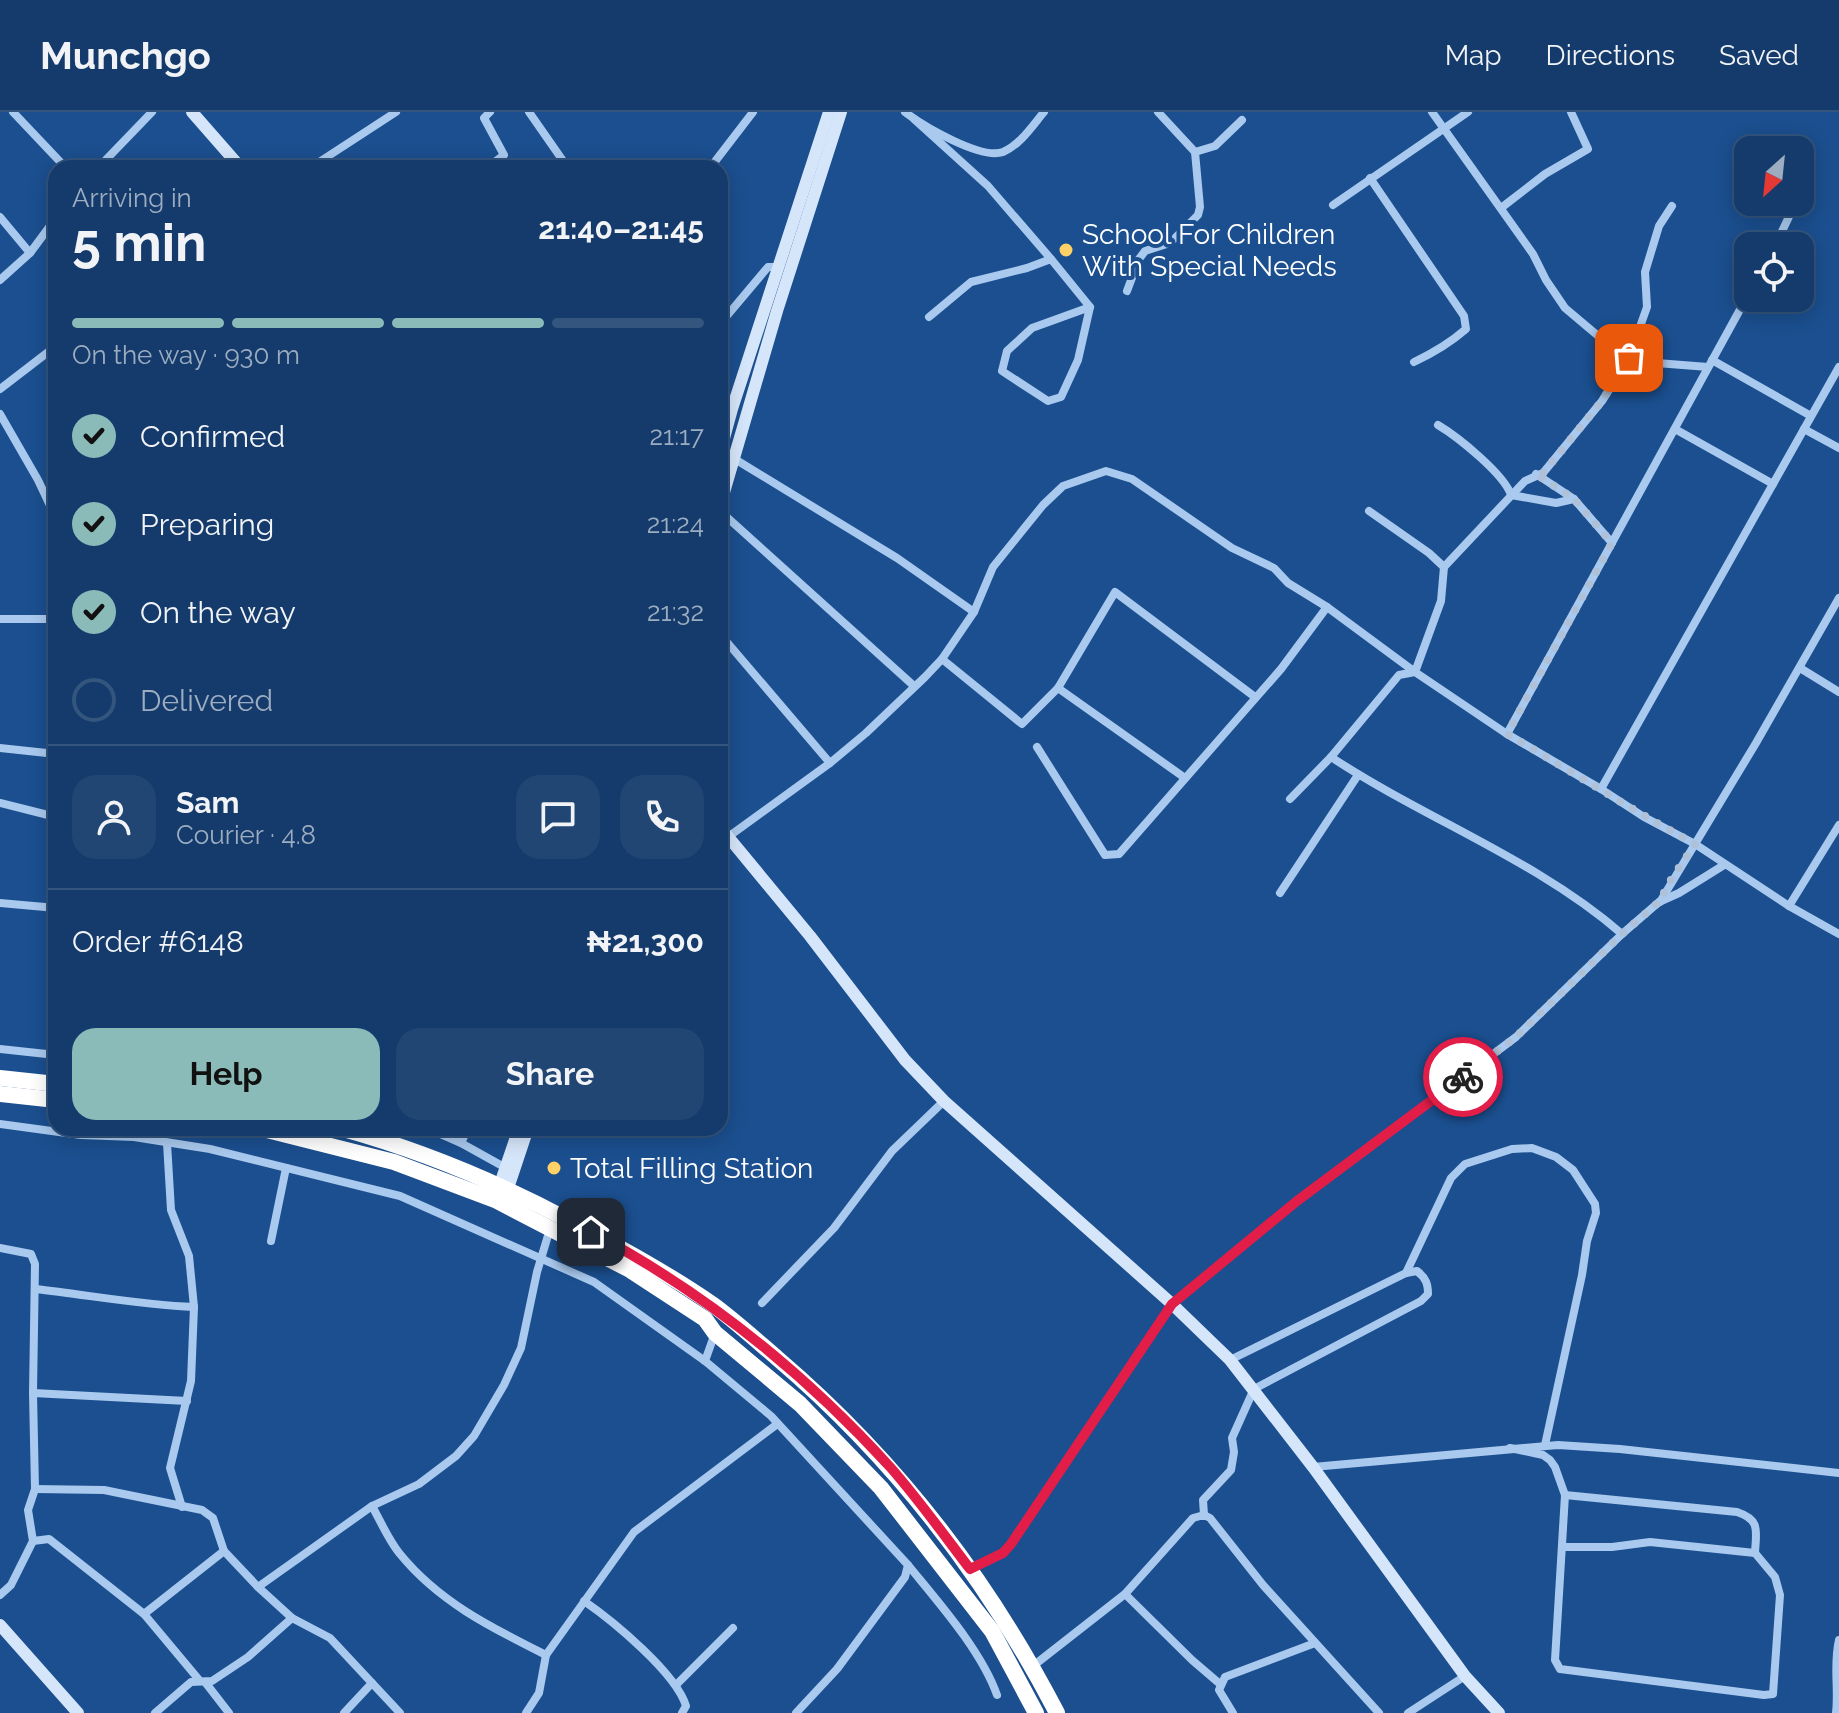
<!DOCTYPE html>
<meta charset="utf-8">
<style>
body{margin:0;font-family:Raleway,sans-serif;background:#214673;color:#f1f3f6;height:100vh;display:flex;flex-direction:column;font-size:30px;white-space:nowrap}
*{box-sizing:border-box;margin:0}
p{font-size:26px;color:#9dadc1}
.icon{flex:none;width:44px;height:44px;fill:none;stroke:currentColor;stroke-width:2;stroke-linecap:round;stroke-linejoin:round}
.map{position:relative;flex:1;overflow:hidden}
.panel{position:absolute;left:48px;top:48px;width:680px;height:976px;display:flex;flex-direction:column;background:#143b6b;border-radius:24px;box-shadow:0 4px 20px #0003,0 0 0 2px #33557e}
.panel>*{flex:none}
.needle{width:52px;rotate:207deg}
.controls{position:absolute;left:1734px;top:24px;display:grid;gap:16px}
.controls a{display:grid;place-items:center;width:80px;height:80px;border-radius:16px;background:#143b6b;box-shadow:0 4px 20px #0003,0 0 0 2px #33557e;font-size:40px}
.pin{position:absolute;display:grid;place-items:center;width:68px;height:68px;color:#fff;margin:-34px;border-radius:16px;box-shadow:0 4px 12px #0006}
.courier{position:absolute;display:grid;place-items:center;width:80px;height:80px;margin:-40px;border:6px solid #e11d48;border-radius:50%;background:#fff;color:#222;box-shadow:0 2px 10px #0007}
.summary em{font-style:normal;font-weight:700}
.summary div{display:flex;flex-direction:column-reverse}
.summary{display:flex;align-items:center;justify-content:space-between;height:136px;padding:0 24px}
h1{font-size:52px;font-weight:700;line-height:60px}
.bar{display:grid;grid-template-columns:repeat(4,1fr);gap:12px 8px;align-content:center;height:96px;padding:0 24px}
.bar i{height:10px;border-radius:6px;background:#33557e}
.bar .current{background:#8bbbb9}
.bar p{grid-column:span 4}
.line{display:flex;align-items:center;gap:20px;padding:0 24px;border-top:2px solid #33557e}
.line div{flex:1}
.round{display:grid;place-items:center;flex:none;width:84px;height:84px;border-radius:24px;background:#214673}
ol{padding:0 24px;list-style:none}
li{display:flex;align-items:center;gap:24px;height:88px}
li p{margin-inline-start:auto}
li .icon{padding:8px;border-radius:50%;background:#8bbbb9;color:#111;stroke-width:4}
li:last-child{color:#9dadc1}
li i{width:44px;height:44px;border:4px solid #33557e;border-radius:50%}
.action{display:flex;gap:16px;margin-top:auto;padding:16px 24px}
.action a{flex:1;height:92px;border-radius:24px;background:#8bbbb9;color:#111;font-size:32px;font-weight:700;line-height:92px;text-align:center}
.action a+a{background:#214673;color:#f1f3f6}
header{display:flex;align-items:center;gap:48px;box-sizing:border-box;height:112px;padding:0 40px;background:#143b6b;border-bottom:2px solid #33557e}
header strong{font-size:38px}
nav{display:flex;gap:44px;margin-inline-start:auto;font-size:28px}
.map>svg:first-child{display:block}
</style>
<header>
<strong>Munchgo</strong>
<nav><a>Map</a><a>Directions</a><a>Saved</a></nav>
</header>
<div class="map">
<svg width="1839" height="1601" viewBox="0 0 1839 1601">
<rect width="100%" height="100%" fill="#1b4f8f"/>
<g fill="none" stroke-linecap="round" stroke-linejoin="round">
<g stroke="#a9c9ee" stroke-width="8">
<polyline points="13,0 66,56"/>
<polyline points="529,0 568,56"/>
<path d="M905 0C923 14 981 48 1003 40 1020 33 1033 13 1044 0"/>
<polyline points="1432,0 1533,142 1546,168 1565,196 1616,239 1629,246 1644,250 1708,255"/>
<polyline points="914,7 988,74 1051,147"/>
<polyline points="1195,40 1215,34 1242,8"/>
<polyline points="98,56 152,0"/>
<polyline points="310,56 396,0"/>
<polyline points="487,56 504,43 484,6 490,0"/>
<polyline points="710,56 753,0"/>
<path d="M1370 66 1464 204 1466 217C1450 231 1433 241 1414 250"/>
<polyline points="1800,80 1801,77"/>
<polyline points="1333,93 1468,0"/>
<polyline points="1501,96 1545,62 1588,37 1571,0"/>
<polyline points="0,105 30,141"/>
<polyline points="1775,134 1796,90"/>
<polyline points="0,168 30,141 56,106"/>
<polyline points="1127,179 1139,147 1145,139 1170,131 1198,103 1200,95 1195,40 1158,0"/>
<polygon points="1090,195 1078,248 1061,285 1048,289 1002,259 1007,239 1032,216"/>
<polyline points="929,205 971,170 1027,156 1051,147 1090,195"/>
<polyline points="720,212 768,155 778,155"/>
<polyline points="1712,248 1811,304"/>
<polyline points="0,277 56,234"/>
<polyline points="0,302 38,368 56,406"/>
<path d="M1438 313C1458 325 1504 362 1511 383L1556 391 1574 387"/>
<polyline points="1675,317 1773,372"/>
<polyline points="1804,317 1839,336"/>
<polyline points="733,346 897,446 974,500"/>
<polyline points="1536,362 1574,387 1612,431"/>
<polyline points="720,399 914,574"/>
<polyline points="1369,399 1429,441 1444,455"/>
<polyline points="0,507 56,507"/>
<polyline points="720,522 830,651"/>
<polyline points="942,547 1022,612 1058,576 1185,666"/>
<polyline points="1800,556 1839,580"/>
<polyline points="1058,576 1115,480 1255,585"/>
<polyline points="1507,622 1748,183"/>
<polyline points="1037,635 1105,743 1119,742 1281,557 1327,495"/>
<polyline points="0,636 56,642"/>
<path d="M1331 645C1425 707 1537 748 1622 822"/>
<polyline points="1601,677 1839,255"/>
<polyline points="1290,687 1331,645 1399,563 1415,560 1441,489 1444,455 1525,369 1543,361 1602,289 1629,246 1647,195 1645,160 1659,114 1672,94"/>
<polyline points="0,691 56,705"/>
<polyline points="728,725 830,651 866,621 925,565 942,547 974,500 993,455 1043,393 1063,374 1106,359 1132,367 1232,436 1274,456 1288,471 1327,495 1415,560 1507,622 1601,677 1644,705 1695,732 1789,794 1839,822"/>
<polyline points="1280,781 1358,663"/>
<polyline points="1660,790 1756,631 1839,486"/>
<polyline points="0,791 56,796"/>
<polyline points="1789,794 1839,713"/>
<polyline points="0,937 56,943"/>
<polyline points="0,1012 81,1023 134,1025 210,1037 400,1084 594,1170 705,1249 771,1304 908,1453 905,1465 837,1557 796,1601"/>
<polyline points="427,1016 461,1031 506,1056"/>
<polyline points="167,1031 171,1098 189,1144 194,1195 191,1269 170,1356 182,1395"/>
<polyline points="461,1031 468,1016"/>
<polyline points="271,1129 286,1056"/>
<polyline points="0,1136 31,1142 35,1152 33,1281 35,1377 28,1398 33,1429 11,1473 0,1483"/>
<polyline points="1406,1161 1451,1066 1465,1052 1512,1037 1532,1036 1556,1045 1573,1058 1595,1092 1596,1101 1587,1129 1582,1163 1545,1333"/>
<path d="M35 1177C89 1183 141 1193 194 1195"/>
<polyline points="762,1191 834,1116 892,1039 944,989"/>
<polyline points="705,1249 715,1221"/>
<polyline points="33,1281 187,1289"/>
<polyline points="1510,1336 1543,1343 1550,1348 1555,1355 1565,1383 1555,1548 1560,1557 1764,1583 1773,1582 1780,1483 1775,1465 1755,1441 1650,1430 1612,1435 1562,1435"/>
<polyline points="1313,1355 1558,1333 1620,1337 1839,1361"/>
<polyline points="35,1377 104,1378 202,1398 213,1406 224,1439 258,1475"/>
<path d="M1565 1383 1737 1400C1761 1408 1756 1419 1755 1441"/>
<path d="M372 1394C381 1410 389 1429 400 1442 439 1490 492 1516 546 1543"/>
<path d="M1204 1403 1203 1388 1231 1358 1234 1340 1232 1326 1254 1277 1421 1189 1428 1182C1428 1172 1426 1166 1417 1159L1406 1161 1230 1248"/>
<polyline points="33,1429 49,1427 144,1502 200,1569"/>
<path d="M908 1453C938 1490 981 1538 997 1583"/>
<polyline points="970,1457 1003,1441 1011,1432 1172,1192 1297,1089 1516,925 1622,822 1659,790 1679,781 1724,753"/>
<polyline points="1125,1482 1192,1548 1220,1572"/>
<path d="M584 1489C613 1509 676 1561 686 1594L682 1601"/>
<polyline points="144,1502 224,1439"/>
<polyline points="292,1506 330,1526 400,1601"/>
<polyline points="1033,1554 1125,1482 1193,1406 1204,1403 1210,1406 1263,1473 1379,1601"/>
<polyline points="205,1570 229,1601"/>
<polyline points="676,1573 733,1516"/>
<polyline points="155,1601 191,1570 212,1569 248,1545 292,1506 258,1475 372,1394 419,1372 456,1344 474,1324 504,1273 521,1236 537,1160 550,1117"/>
<polyline points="344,1601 372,1571"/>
<polyline points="526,1601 539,1581 546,1543 634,1420 776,1313"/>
<polyline points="1233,1601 1219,1578 1225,1565 1315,1531"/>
<polyline points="1408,1601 1465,1564"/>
<path d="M1836 1601C1839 1575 1833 1554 1839 1528"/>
</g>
<g stroke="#d6e6fa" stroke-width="12">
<polyline points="192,0 241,56"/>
<polyline points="720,341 732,297 829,0"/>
<polyline points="720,394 777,199 841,0"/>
<polyline points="720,715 810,824 905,948 944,989 1172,1192 1230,1248 1313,1355 1465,1564 1499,1601"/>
<polyline points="497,1081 519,1016"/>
<polyline points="505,1085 528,1016"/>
<polyline points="0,1513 78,1601"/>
</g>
<g stroke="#fff" stroke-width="16">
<polyline points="0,966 56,972"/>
<polyline points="0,982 56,988"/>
<polyline points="259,1016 394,1050 495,1088 630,1158 705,1207 715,1221 800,1292 881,1376 992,1519 1036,1601"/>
<path d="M340 1016C420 1038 497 1070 570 1109 619 1135 667 1161 712 1192 734 1208 756 1228 777 1246 893 1345 987 1466 1057 1601"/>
</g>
</g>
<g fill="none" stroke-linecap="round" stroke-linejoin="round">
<path stroke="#afc1d8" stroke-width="8" stroke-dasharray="0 14.4" d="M1463 965 1516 925 1622 822 1659 790 1672 766 1695 732C1631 698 1570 658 1507 622L1612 431 1574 387 1536 362 1543 361 1602 289 1629 246"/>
<path stroke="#e11d48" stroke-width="10" d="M591 1120C706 1181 803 1259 891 1356 919 1388 944 1423 970 1457L1003 1441 1011 1432 1172 1192 1297 1089 1463 965"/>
</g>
<g fill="#ffd166" stroke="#1b4f8f" stroke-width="3">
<circle cx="1066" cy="138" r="8"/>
<circle cx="554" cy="1056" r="8"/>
</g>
<g text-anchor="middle" stroke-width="8" stroke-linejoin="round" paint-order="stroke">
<g font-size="28" fill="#fff" stroke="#1b4f8f" text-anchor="start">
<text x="1082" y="132">School For Children<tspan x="1082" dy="32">With Special Needs</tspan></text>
<text x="570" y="1066">Total Filling Station</text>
</g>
</g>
</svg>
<div class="controls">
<a><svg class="needle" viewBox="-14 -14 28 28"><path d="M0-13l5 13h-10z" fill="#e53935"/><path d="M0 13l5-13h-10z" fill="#9dadc1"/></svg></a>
<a><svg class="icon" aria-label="locate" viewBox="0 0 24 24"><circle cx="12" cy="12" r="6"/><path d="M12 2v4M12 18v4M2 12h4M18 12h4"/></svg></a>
</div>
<div class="pin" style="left:1629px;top:246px;background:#ea580c"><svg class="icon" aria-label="bag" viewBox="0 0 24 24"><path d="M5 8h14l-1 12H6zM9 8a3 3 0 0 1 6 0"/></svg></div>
<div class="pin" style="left:591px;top:1120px;background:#1f2937"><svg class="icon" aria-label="home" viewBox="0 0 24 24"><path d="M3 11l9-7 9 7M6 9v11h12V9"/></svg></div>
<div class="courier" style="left:1463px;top:965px"><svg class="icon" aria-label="bike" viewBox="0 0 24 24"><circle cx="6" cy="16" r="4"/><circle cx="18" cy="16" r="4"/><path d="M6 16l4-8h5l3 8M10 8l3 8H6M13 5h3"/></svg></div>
<section class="panel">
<div class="summary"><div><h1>5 min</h1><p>Arriving in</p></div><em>21:40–21:45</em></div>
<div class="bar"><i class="current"></i><i class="current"></i><i class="current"></i><i></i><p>On the way · 930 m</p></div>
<ol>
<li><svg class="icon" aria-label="check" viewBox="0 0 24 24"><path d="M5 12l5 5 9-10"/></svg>Confirmed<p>21:17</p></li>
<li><svg class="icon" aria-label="check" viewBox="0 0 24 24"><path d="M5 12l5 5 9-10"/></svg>Preparing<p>21:24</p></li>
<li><svg class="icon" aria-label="check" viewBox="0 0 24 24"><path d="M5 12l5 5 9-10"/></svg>On the way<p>21:32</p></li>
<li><i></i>Delivered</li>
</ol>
<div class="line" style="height:144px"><a class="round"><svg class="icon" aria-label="person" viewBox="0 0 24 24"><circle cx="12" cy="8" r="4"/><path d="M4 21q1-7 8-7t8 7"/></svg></a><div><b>Sam</b><p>Courier · 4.8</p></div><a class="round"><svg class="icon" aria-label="chat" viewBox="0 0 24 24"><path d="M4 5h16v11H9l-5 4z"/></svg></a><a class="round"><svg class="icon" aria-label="phone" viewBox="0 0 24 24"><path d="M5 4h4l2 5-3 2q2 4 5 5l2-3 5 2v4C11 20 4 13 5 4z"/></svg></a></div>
<div class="line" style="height:104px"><div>Order #6148</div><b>₦21,300</b></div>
<div class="action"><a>Help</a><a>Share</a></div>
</section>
</div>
